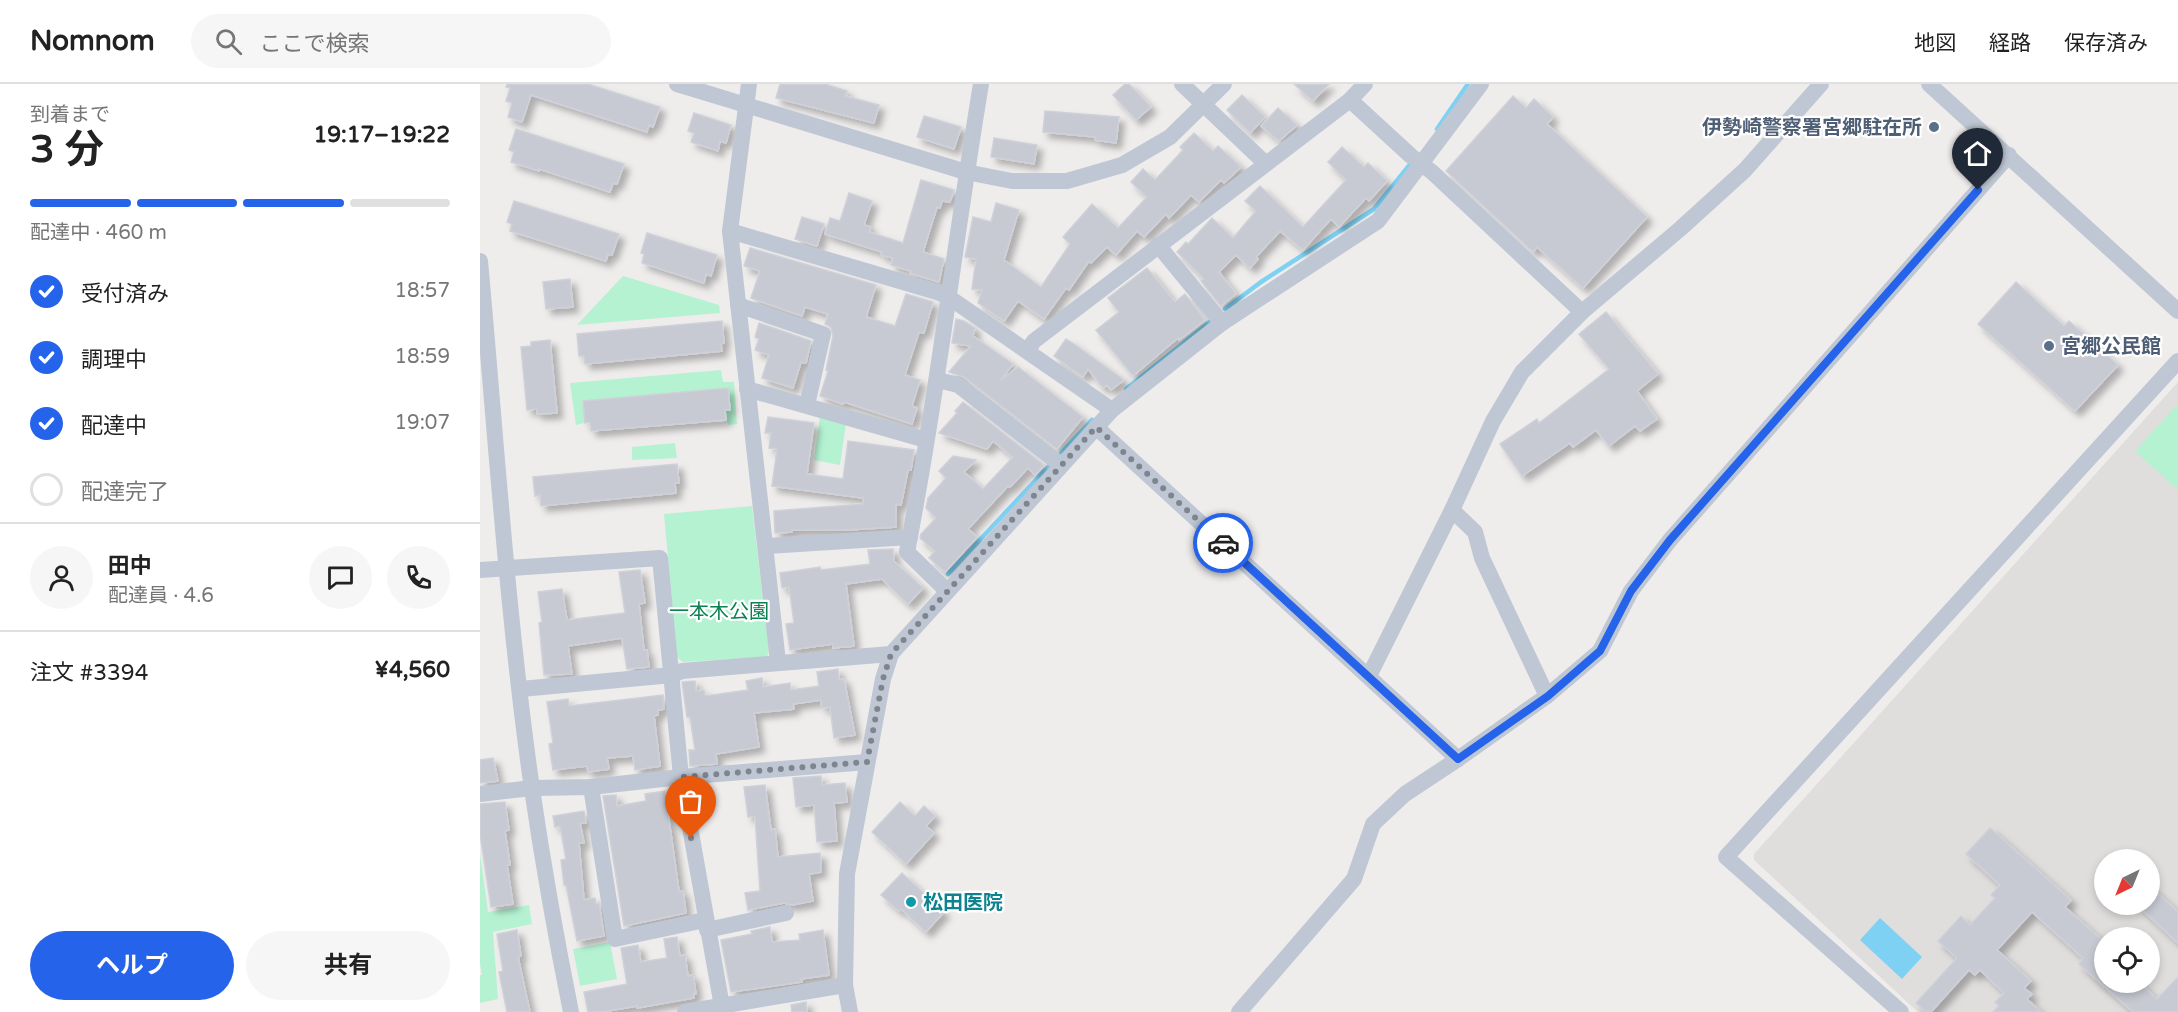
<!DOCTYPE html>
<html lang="ja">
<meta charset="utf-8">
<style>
body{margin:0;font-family:"Varela Round","Noto Sans JP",sans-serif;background:#f6f6f6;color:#222;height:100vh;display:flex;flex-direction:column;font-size:22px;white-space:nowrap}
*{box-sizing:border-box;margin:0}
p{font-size:20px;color:#767676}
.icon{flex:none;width:33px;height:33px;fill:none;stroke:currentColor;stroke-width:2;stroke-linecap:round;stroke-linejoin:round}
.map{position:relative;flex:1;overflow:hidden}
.drawer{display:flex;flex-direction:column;background:#fff;width:480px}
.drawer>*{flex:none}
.needle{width:39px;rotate:223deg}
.buttons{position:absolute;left:1614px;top:765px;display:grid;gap:12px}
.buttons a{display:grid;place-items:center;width:66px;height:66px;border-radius:50%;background:#fff;box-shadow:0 3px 9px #0003;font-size:30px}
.pin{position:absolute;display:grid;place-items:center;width:51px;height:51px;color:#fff;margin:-62px -26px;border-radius:50% 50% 50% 0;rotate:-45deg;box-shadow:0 0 6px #0007}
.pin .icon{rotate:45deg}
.courier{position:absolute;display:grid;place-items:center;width:60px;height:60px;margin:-30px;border:4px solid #2563eb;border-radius:50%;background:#fff;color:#222;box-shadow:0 2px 8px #0007}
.summary em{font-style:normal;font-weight:700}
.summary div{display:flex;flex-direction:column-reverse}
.summary{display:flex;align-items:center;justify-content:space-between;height:102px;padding:0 30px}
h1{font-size:39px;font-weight:700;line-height:45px}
.bar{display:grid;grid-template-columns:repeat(4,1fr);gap:9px 6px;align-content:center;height:72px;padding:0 30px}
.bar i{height:8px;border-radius:4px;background:#e0e0e0}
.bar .selected{background:#2563eb}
.bar p{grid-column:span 4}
.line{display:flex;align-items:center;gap:15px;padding:0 30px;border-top:2px solid #e0e0e0}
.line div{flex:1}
.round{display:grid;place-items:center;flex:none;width:63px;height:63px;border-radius:32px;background:#f6f6f6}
ol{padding:0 30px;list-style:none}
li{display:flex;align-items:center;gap:18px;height:66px}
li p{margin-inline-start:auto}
li .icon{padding:6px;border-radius:50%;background:#2563eb;color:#fff;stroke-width:4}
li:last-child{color:#767676}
li i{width:33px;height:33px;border:3px solid #e0e0e0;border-radius:50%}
.cta{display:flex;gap:12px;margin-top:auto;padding:12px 30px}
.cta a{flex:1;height:69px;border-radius:36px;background:#2563eb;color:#fff;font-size:24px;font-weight:700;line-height:69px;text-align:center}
.cta a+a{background:#f6f6f6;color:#222}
header{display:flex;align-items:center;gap:36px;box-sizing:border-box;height:84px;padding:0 30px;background:#fff;border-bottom:2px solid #e0e0e0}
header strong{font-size:28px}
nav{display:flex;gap:33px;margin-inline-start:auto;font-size:21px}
.search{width:420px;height:54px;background:#f6f6f6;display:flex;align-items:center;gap:15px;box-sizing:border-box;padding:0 21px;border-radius:33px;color:#767676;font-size:22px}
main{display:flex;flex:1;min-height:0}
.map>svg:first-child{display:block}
</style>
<header>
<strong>Nomnom</strong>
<div class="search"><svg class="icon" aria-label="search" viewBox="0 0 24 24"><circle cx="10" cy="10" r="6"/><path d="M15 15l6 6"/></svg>ここで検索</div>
<nav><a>地図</a><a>経路</a><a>保存済み</a></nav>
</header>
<main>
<section class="drawer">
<div class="summary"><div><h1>3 分</h1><p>到着まで</p></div><em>19:17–19:22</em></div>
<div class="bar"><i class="selected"></i><i class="selected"></i><i class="selected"></i><i></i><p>配達中 · 460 m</p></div>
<ol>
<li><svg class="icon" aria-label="check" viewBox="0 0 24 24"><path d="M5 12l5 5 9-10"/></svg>受付済み<p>18:57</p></li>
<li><svg class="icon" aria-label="check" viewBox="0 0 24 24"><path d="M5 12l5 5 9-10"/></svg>調理中<p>18:59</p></li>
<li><svg class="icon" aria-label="check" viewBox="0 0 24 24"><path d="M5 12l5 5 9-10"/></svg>配達中<p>19:07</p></li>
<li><i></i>配達完了</li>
</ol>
<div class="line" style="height:108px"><a class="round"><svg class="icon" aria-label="person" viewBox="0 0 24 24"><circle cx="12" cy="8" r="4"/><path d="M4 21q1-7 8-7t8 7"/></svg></a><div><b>田中</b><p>配達員 · 4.6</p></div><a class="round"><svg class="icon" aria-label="chat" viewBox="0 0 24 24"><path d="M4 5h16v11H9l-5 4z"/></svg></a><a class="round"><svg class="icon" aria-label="phone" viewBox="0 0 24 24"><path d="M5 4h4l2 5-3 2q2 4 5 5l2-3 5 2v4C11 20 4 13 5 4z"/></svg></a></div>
<div class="line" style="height:78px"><div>注文 #3394</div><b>¥4,560</b></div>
<div class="cta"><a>ヘルプ</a><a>共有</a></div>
</section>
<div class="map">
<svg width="1698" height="928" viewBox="0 0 1698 928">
<defs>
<filter id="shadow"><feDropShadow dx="5.5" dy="5.5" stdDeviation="3" flood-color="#0004"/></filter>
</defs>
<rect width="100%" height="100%" fill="#efecec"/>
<path fill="#e0dddd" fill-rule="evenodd" d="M1698 298V928H1438L1274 776V770ZM1624 776H1670V820H1624ZM1624 854H1670V898H1624Z"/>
<g fill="#b5f2d2">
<polygon points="143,192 239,221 240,229 97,241"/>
<polygon points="241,286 243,298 254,298 257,340 248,341 245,326 249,326 248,305 96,341 90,299"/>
<polygon points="1698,320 1698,406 1655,367"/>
<polygon points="340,332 366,340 360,381 334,376"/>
<polygon points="195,359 197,374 152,376 152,363"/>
<polygon points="272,422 289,567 287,573 203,578 197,573 184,430"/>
<polygon points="0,770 8,828 49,821 52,840 13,848 18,915 0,919 0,891 2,891 0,880"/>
<polygon points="130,858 137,895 100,902 93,865"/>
</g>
<polygon fill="#7ed1f3" points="1400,834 1442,873 1422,895 1380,856"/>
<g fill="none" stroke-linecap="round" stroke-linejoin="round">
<g stroke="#7ed1f3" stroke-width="4.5">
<polyline points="957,45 988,0"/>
<polyline points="745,225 781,198 894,125 932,78"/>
<polyline points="646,305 731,237"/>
<polyline points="468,490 612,336"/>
</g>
</g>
<g fill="#c7cad3" stroke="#cfd1d9" stroke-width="1.5" filter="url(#shadow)">
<polygon points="27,0 108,0 180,23 173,43 169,41 167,48 51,11 42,38 28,33 32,19 26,17 30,4 26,3"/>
<polygon points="300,0 345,0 367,7 365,12 399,21 394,39 296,14"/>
<polygon points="645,0 649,0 671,23 656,36 633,11"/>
<polygon points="814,0 849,0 833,17"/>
<polygon points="762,11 785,33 770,49 747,26"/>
<polygon points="1033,12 1046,24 1054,15 1073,33 1067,40 1167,133 1103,204 1057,163 1053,168 966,87"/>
<polygon points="798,24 817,41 799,57 781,42"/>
<polygon points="565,27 639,33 636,59 615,56 615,53 563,48"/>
<polygon points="214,29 251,41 246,59 240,57 238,67 211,58 214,49 208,47"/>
<polygon points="444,32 481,43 474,65 437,53"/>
<polygon points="36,45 144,80 137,100 133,99 130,108 59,85 59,87 31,78 34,68 29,66"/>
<polygon points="714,49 733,67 738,62 761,83 744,99 741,96 719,118 711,111 689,134 686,130 664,153 657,147 636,171 627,163 611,179 609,177 589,206 586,204 564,235 538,217 524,237 498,219 502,206 492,205 496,175 485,173 493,133 511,138 516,119 539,126 524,176 561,203 590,160 583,153 612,120 638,144 667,113 651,98 663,85 675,96 703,66 700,63"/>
<polygon points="514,54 557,61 554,80 511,73"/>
<polygon points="862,63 884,83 888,79 907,97 889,117 886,114 859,143 851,135 823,166 800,147 776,173 778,175 770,184 756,171 739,188 756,210 741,222 721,197 724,195 697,168 706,158 708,160 732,134 753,154 776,127 765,117 780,102 823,143 866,96 848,78"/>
<polygon points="441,96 474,106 470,118 462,117 460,124 457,123 443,168 464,175 459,198 430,189 431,187 411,181 413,174 401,171 402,168 345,150 350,134 360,137 369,109 392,117 384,141 391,143 389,148 423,159"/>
<polygon points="34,117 139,150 132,171 128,170 126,177 30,147 32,140 27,138"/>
<polygon points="322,133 344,140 337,162 315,155"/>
<polygon points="167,149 237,171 231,192 226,190 224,199 162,179 164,170 161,169"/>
<polygon points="270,164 396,201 386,233 415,242 426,210 453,218 444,249 439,248 425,291 440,296 432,322 437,324 432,340 364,318 363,320 340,312 348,287 346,286 353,252 351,243 345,240 348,230 325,223 322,232 271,214 280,187 264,182"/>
<polygon points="667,184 695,218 705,210 725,236 699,256 698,254 653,292 616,246 639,228 628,214"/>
<polygon points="90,195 93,223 66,225 63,198"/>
<polygon points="1536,198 1584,242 1589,237 1638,281 1595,327 1498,240"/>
<polygon points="1126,228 1178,290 1157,307 1177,335 1160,347 1155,342 1129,362 1116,346 1093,363 1090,359 1042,392 1020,360 1057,335 1059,339 1129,285 1099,250"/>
<polygon points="476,235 484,237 495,244 493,252 533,280 521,296 538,283 603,333 577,365 484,293 469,288 491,262 472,259"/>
<polygon points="242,237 244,259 241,260 242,267 105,280 104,272 99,272 97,250"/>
<polygon points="279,239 331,257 326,279 321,278 313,304 282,294 289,271 275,266 279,255 275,253"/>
<polygon points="586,255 594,260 644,296 631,306 627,301 623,304 608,285 603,293 574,272"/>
<polygon points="70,256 77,329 57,330 57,325 47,326 41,263 51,262 51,258"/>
<polygon points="248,304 250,326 245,326 246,336 111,347 110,338 105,339 103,317"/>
<polygon points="483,318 564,381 555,391 548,384 530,403 528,402 488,445 497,453 465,488 449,474 455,467 440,454 441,450 456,434 446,424 448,414 466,394 459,387 473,372 496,376 484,388 503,405 533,373 513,357 507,365 459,349 477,329 475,327"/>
<polygon points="288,333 334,339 327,390 363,395 368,357 434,366 431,386 428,386 421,421 416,420 416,443 367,446 312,446 312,448 295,449 294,427 383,420 383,414 292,402 297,365 289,364 291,349 285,349"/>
<polygon points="197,380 199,399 195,399 196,409 61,422 60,411 55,412 53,393"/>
<polygon points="413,465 414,477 443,504 428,520 402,495 366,500 374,562 353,564 353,560 310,566 306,540 314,539 309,503 302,504 300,489 340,483 341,486 390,480 388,466"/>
<polygon points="160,486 165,519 159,520 164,566 167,566 169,583 147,585 142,554 88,562 92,590 64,591 59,539 62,538 58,508 82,505 87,536 145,529 139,488"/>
<polygon points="358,585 359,596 364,595 375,651 354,654 350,623 342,624 341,616 313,620 314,625 274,629 279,663 236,670 237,680 210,682 209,666 215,666 210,633 207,633 202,598 215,597 216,607 224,606 225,612 268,606 266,597 282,594 283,603 310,599 311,606 339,602 337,588"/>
<polygon points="183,611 184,625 178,626 178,631 174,632 180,682 155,686 153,672 127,674 129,685 108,688 107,682 73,686 69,660 73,659 67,618 88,615 89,622"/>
<polygon points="13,674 18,697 0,699 0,676"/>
<polygon points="341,692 342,701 365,699 367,718 354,719 357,757 337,758 334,721 316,723 313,694"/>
<polygon points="285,701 291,746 295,745 298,773 340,769 341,788 329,790 333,817 312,821 304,819 268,826 265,809 280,807 275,732 268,733 264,703"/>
<polygon points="185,707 199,807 203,807 206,829 144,842 123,712 136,711 137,722 166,717 165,710"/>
<polygon points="25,718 29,746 25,747 30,781 27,781 33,820 11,823 0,750 0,720"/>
<polygon points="420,718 435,732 444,722 455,732 446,742 454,749 426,780 392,748"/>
<polygon points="104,727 106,739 100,739 104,759 99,759 104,816 115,814 116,820 119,819 124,852 97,857 86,801 84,801 81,776 86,775 80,742 75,743 73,732"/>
<polygon points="1510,744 1591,816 1585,823 1623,857 1618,862 1624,867 1624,898 1659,898 1677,915 1698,893 1698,928 1653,928 1599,880 1603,874 1552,828 1517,866 1551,897 1544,904 1552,910 1547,915 1561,928 1513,928 1519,922 1515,918 1524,909 1500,886 1495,891 1489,886 1451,928 1446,928 1436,919 1477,874 1458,857 1481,832 1490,841 1515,814 1511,811 1520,801 1486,770"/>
<polygon points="422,789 464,828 446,848 421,825 419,827 401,811"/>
<polygon points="1670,802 1698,828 1698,859 1656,820 1670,820"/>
<polygon points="290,843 292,858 320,856 319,850 343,846 349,891 321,895 322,898 251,908 241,856 272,850 271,847"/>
<polygon points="37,846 41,872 38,873 50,928 27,928 19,888 23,887 17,850"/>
<polygon points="197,853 200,872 205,871 208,892 213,891 216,910 213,910 214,914 157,924 157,922 122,928 108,928 104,908 147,900 141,864 158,861 161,878 187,874 184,855"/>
<polygon points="326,918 327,928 312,928 311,921"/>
</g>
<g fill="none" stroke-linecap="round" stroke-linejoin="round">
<g stroke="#bec7d3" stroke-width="16">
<polyline points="197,0 486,88 532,97 587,97 642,81 690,53 744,0"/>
<polyline points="269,0 250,147 298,578"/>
<polyline points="702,0 785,79"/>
<polyline points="1449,0 1698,227"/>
<polyline points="870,16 931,72 952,88 1102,228"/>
<polyline points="250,147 457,208 467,212 632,326"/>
<polyline points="678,161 742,239"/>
<path d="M0 177C16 353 27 530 52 705 63 780 76 854 91 928"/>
<polyline points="258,221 343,250 327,321"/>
<polyline points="547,267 554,257 870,16 885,0"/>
<polyline points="458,296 478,301 581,381"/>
<polyline points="267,305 446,356"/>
<polyline points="616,343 978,675"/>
<polyline points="972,426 995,448 1002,474 1067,612"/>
<polyline points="287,462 430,453"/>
<polyline points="0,486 180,474 201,693 243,928"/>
<path d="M467 507 427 468C457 313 475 156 501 0"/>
<polyline points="889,592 972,426 1013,337 1042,288 1102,228 1200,145 1265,86 1341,0"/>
<polyline points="41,605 192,591 202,587 411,570"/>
<polyline points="111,703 135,855 225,836"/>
<polyline points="0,710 52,704 111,703 201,693 387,678"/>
<polyline points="227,846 306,829"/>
<polyline points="205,928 365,901"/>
<polyline points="370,928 365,901 367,790 403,595 411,570 632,326 742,239 898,137 1001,0"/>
<polyline points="759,928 874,795 893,740 925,710 978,675 1067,612 1120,567 1151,507 1190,456 1529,71"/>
<polyline points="1421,928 1246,773 1698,277"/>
</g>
</g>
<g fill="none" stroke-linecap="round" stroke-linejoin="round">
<polyline stroke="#7f858e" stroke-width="6" stroke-dasharray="0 10.8" points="211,754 201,693 387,678 403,595 411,570 616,343 743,459"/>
<polyline stroke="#2563eb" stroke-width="8" points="743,459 978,675 1068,612 1120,567 1151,507 1190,456 1498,106"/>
</g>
<g fill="#5c6f8a" stroke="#fff" stroke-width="2">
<circle cx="1454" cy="43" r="6"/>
<circle cx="1569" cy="262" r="6"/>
</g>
<circle fill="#0f9aa8" stroke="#fff" stroke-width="2" cx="431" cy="818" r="6"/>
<g text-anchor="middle" stroke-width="4.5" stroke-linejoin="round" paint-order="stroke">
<g font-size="20" font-weight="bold" fill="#4e5e75" stroke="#fff" text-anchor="end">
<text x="1442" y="50">伊勢崎警察署宮郷駐在所</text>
<text x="1581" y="269" text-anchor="start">宮郷公民館</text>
</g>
<g font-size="20" fill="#0e8152" stroke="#fff">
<text x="239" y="534">一本木公園</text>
</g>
<g font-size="20" font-weight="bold" fill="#0d838f" stroke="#fff" text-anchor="start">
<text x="443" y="825">松田医院</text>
</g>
</g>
</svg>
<div class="buttons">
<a><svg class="needle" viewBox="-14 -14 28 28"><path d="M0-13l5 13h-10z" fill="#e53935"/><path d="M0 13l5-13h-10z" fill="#767676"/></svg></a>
<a><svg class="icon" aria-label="locate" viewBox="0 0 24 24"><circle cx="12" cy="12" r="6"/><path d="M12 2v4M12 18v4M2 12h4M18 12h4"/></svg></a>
</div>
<div class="pin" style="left:211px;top:754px;background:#ea580c"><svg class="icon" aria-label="bag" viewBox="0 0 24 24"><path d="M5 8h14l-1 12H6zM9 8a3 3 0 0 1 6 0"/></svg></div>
<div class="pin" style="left:1498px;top:106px;background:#1f2937"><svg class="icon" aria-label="home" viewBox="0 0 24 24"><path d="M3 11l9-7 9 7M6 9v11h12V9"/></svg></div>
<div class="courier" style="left:743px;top:459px"><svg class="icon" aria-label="car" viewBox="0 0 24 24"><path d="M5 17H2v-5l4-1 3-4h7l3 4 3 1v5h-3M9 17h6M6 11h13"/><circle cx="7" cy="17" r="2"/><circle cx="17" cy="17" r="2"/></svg></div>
</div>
</main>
